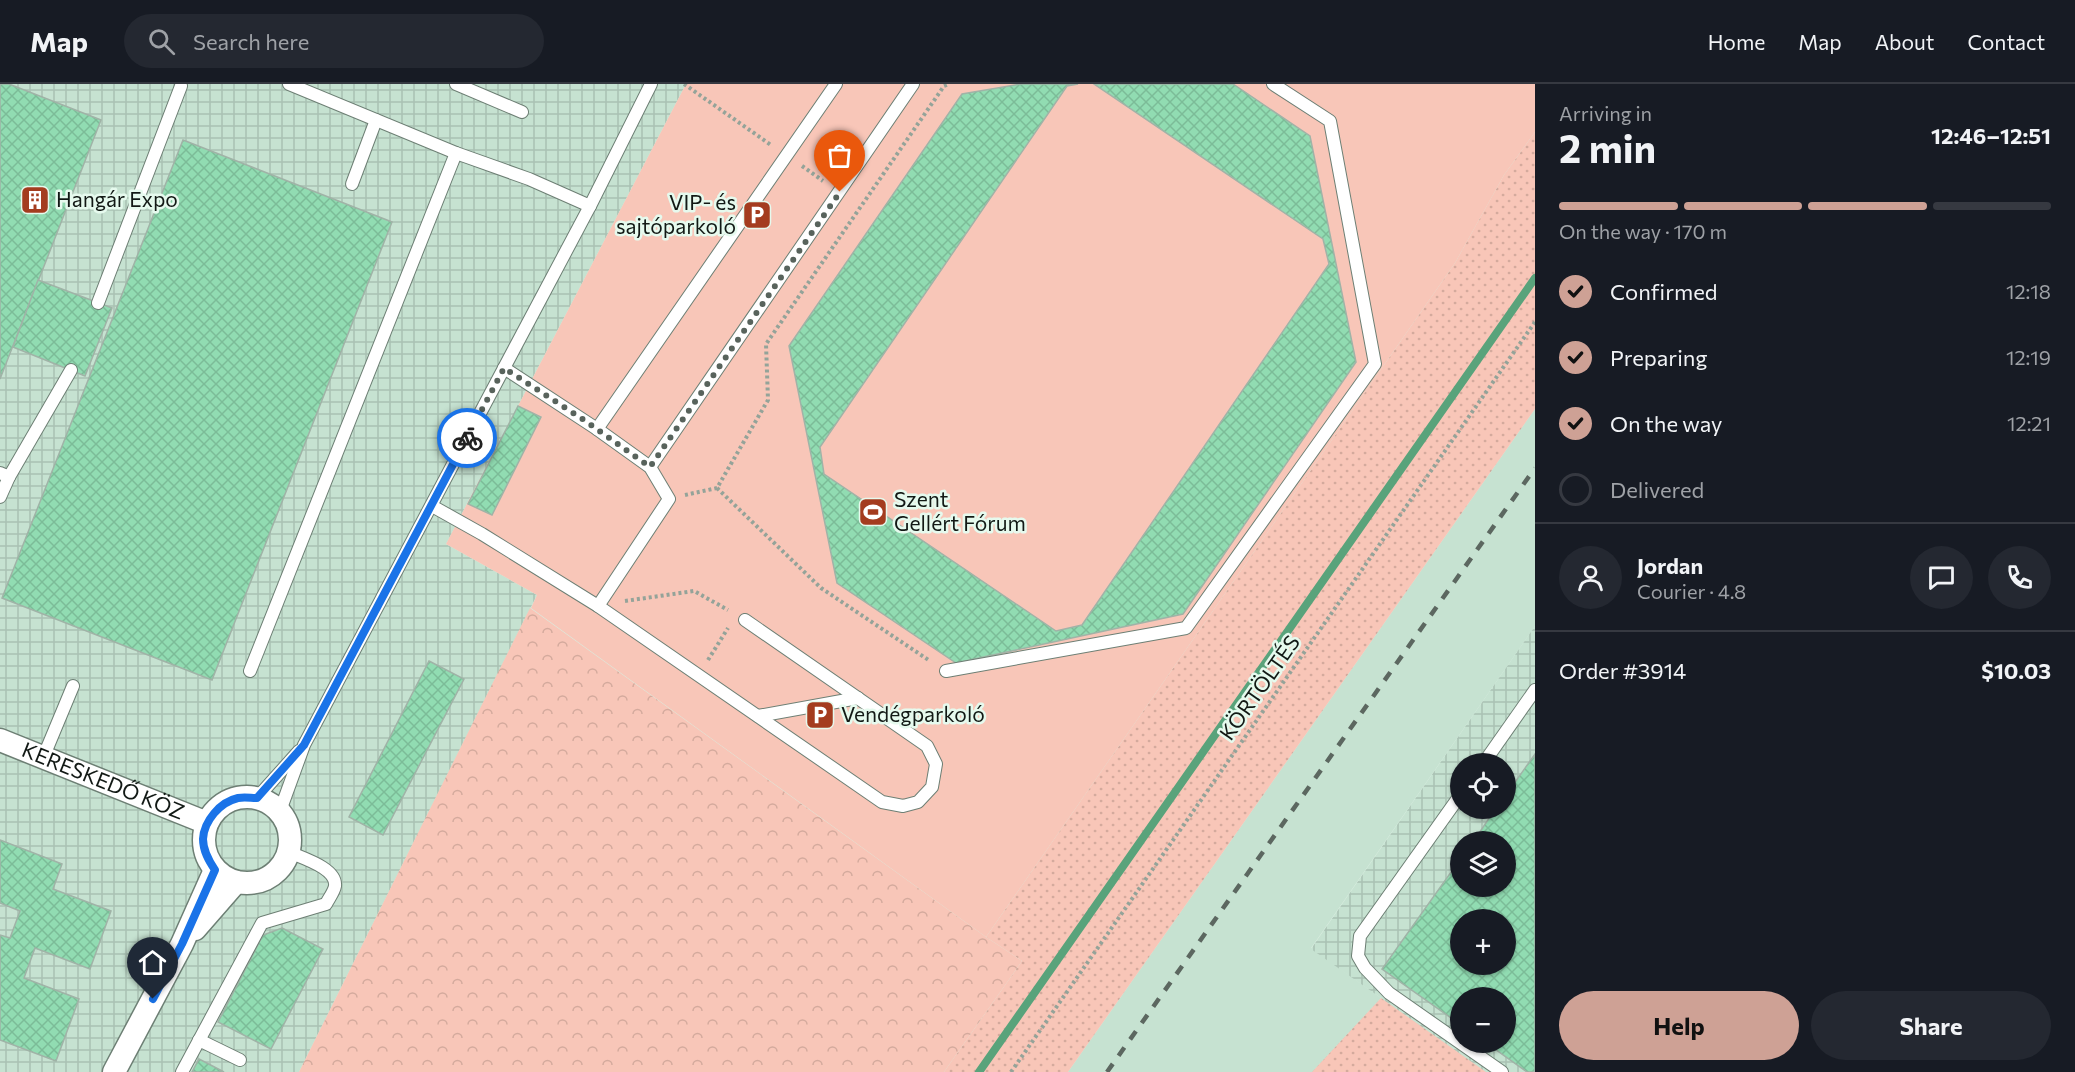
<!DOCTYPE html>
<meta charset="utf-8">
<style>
body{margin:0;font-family:Commissioner,sans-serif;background:#242831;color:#f1f3f6;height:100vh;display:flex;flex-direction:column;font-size:22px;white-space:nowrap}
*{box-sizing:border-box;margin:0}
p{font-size:20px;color:#9ea1a6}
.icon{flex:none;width:33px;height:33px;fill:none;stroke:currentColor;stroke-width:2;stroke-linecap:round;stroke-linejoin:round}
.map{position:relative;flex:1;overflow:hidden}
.panel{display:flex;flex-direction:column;background:#171b24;width:540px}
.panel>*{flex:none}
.tools{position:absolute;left:1450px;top:669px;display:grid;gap:12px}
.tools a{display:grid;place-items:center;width:66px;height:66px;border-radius:50%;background:#171b24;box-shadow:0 2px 4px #0004;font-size:30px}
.pin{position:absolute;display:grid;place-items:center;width:51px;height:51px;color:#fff;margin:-62px -26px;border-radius:50% 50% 50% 0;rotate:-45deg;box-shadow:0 0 6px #0007}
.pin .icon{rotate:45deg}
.courier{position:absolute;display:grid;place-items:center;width:60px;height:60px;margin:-30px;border:4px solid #1a73e8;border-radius:50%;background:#fff;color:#222;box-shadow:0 2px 8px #0007}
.summary em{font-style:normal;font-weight:700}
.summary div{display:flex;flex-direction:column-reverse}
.summary{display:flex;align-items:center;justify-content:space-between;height:102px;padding:0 24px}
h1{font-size:39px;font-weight:700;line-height:45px}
.bar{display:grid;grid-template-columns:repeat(4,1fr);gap:9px 6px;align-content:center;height:72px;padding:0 24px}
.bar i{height:8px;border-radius:4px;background:#363941}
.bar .selected{background:#cea195}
.bar p{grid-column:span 4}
.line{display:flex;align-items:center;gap:15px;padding:0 24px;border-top:2px solid #363941}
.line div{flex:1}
.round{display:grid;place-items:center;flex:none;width:63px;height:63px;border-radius:32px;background:#242831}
ol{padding:0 24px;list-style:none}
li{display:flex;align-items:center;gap:18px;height:66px}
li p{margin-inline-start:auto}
li .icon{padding:6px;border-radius:50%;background:#cea195;color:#111;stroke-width:4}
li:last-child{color:#9ea1a6}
li i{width:33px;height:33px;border:3px solid #363941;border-radius:50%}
.cta{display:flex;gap:12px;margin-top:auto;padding:12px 24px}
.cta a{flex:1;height:69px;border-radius:36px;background:#cea195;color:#111;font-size:24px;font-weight:700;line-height:69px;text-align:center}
.cta a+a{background:#242831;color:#f1f3f6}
header{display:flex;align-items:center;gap:36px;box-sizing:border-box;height:84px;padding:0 30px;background:#171b24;border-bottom:2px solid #363941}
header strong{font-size:28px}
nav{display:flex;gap:33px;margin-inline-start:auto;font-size:21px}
.search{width:420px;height:54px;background:#242831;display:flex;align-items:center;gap:15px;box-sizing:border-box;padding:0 21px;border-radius:33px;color:#9ea1a6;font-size:22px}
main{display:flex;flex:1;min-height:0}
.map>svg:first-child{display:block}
</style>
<header>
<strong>Map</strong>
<div class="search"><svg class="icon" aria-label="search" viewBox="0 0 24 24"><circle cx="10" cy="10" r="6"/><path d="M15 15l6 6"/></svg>Search here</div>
<nav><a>Home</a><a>Map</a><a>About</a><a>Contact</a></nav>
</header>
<main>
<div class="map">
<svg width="1535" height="988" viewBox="0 0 1535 988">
<defs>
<pattern id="industrial-grid" width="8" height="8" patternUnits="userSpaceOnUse" patternTransform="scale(1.5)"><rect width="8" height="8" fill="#c6e2d1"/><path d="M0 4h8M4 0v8" fill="none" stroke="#a9c1b3"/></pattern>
<pattern id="green-dots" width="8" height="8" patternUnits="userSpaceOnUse" patternTransform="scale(1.5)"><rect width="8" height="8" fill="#f8c6b8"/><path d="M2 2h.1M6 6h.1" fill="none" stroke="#d4aa9d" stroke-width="1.8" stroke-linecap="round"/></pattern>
<pattern id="forest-crowns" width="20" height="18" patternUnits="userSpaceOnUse" patternTransform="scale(1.5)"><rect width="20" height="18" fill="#f8c6b8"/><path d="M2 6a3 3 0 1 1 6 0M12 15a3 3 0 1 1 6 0" fill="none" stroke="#d4aa9d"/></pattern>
<pattern id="building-cross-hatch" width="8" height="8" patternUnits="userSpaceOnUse" patternTransform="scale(1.5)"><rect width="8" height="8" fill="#91dcb2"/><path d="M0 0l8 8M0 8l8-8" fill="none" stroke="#7cbc98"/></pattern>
</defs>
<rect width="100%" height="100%" fill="#d9ede0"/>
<polygon fill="#c6e2d1" points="1535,325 1535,542 1311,864 1381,914 1312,988 1068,988"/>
<g fill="url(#industrial-grid)" fill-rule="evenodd">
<polygon points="0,0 686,0 446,460 537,511 299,988 0,988"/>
<path d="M1535 542V988H1312L1381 914 1311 865ZM1461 680H1506V724H1461ZM1461 758H1506V802H1461ZM1461 836H1506V880H1461ZM1461 914H1506V958H1461Z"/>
</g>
<g fill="url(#green-dots)">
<polygon points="1535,48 1535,325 1068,988 944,988 1022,877 986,853 1455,179 1504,91"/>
<polygon points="1381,914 1486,988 1312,988"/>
</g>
<polygon fill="url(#forest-crowns)" points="530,524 986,853 1022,877 944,988 299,988"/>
<polygon fill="#f8c6b8" points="686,0 1535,0 1535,48 1504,91 1455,179 986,853 531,524 537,511 446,460"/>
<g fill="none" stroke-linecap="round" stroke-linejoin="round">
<polyline stroke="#59a37b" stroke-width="8" points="979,988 1535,194"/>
</g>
<g fill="url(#building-cross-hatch)" stroke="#a0b3a7" stroke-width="1.5" fill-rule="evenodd">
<polygon points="0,0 9,0 101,36 0,295"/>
<polygon points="1021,0 1078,0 1067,2 820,363 824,390 1056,547 1082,541 1329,180 1323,155 1094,0 1233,0 1310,52 1356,278 1183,530 956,579 837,499 789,262 962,10"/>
<polygon points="183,56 392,138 212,596 2,514"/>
<polygon points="38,196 112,224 85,292 13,263"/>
<polygon points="518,322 541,333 492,431 468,420"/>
<polygon points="429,577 464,595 383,751 349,733"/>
<path d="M1535 670V988H1527L1485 958H1506V914H1461V941L1382 885 1461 774V802H1506V758H1473L1496 724H1506V711ZM1461 836H1506V880H1461Z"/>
<polygon points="0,756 62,780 53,805 111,827 90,885 35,864 24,894 79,915 56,977 0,956 0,851 10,854 20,827 0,819"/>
<polygon points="282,844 323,865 271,965 218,938 263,851"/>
<polygon points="199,975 224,988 192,988"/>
</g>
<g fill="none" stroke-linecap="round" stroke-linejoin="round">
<g stroke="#6d7f74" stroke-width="14">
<g id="service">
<polyline points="289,0 456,69 529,95 590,122"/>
<polyline points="456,0 522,28"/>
<polyline points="352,100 376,36"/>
<polyline points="98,219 181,2"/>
<polyline points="597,345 836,0"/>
<polyline points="650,383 913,0"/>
<polyline points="0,389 9,393 71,286"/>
<polyline points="0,413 9,393"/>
<polyline points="432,422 482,450 598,522 669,415 650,383 597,345 504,284"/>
<polyline points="598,522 882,718 903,722 918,718 932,703 936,680 927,662 745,536"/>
<polyline points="250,587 456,69"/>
<polyline points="946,587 1186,544 1375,280 1330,37 1273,0"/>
<polyline points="758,632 858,614"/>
<polyline points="43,674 73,602"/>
<polyline points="1483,680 1535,606"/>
<polyline points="1461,710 1360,852 1358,872 1365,884 1389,909 1502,988"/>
<polyline points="257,714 299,667"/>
<polyline points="280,727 304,661 590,122 651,0"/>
<polyline points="199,956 240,976"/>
<path d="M182 988 262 839 326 820C329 814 334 808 335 802 337 784 302 774 289 768"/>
</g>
</g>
<g stroke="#6d7f74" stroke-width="25">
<g id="minor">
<path id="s1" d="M0 656 207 739"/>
<circle cx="247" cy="756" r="43"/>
<polyline points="195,845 236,798"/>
<polyline points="114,988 182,860 215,786"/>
</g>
</g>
<g stroke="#94a399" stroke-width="4" stroke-dasharray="3 3" stroke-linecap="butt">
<polyline points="684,0 771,61"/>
<polyline points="802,82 823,97"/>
<polyline points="717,404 821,504 930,577"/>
<polyline points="685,411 717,404 768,316 766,260 944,2 949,0"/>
<polyline points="625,517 694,507 728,526"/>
<polyline points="708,576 728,544"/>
<polyline points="1011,988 1535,238"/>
</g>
<use href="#service" stroke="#fff" stroke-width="12"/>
<use href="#minor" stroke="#fff" stroke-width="22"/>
<polyline stroke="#5c6760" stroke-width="4.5" stroke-dasharray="10 10" stroke-linecap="butt" points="1107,988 1535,384"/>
</g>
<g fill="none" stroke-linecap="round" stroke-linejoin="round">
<polyline stroke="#58635c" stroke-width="6" stroke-dasharray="0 10.8" points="467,354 504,284 584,336 650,383 840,108"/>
<path stroke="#1a73e8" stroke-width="8" d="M153 915 182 860 215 786C209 777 203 767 203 755 204 737 220 718 238 714 244 713 251 714 257 714L304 661 467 354"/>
</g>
<defs>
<g id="building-square" transform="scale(1.5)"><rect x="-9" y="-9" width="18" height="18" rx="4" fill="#a43c1f" stroke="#e6faee"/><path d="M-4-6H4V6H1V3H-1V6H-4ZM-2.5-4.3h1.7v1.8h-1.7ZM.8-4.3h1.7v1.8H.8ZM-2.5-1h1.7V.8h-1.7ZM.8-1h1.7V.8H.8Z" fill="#fff"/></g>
<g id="parking-square" transform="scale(1.5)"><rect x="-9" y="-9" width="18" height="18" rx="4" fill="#a43c1f" stroke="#e6faee"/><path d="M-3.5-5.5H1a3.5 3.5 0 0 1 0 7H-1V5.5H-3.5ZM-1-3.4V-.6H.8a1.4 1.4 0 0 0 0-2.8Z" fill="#fff"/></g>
<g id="stadium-square" transform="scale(1.5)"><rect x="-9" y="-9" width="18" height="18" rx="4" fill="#a43c1f" stroke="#e6faee"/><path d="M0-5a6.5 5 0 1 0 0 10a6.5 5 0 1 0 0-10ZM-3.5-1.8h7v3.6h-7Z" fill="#fff"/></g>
</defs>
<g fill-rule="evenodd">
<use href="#building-square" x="35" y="116"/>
<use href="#parking-square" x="757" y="131"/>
<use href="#stadium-square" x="873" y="428"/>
<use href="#parking-square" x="820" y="631"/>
</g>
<g text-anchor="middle" stroke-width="5" stroke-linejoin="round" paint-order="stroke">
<g font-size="21" fill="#121915" stroke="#e6faee" text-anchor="start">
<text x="56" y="123">Hangár Expo</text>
<text x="736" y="126" text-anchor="end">VIP- és<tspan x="736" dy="24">sajtóparkoló</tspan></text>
<text x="894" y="423">Szent<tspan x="894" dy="24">Gellért Fórum</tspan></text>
<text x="841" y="638">Vendégparkoló</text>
</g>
<g font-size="21" fill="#121915" stroke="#e6faee">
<text transform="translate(1260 604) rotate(-55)" y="7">KÖRTÖLTÉS</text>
<text dy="7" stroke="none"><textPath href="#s1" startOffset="111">KERESKEDŐ KÖZ</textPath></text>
</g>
</g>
</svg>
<div class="tools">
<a><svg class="icon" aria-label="locate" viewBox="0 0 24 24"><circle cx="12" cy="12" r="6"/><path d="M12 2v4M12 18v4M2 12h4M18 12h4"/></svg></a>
<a><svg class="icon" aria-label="layers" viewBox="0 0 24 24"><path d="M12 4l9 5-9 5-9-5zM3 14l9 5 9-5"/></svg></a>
<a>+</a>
<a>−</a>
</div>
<div class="pin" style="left:840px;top:108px;background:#ea580c"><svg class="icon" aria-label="bag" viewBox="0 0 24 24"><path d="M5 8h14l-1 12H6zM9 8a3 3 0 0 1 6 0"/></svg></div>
<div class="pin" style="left:153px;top:915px;background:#1f2937"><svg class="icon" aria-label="home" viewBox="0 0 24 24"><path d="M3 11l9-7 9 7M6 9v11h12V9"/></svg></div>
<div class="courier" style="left:467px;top:354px"><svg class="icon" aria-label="bike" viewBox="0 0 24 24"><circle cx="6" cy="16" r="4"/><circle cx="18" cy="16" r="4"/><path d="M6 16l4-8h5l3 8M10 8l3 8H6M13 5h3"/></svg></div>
</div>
<section class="panel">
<div class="summary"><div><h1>2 min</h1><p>Arriving in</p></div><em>12:46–12:51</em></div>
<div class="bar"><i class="selected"></i><i class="selected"></i><i class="selected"></i><i></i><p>On the way · 170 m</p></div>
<ol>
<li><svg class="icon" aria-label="check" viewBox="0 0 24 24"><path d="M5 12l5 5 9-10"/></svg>Confirmed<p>12:18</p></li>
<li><svg class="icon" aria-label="check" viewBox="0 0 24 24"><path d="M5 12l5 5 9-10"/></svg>Preparing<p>12:19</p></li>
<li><svg class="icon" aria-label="check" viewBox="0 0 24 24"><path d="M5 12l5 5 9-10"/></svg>On the way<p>12:21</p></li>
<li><i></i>Delivered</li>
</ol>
<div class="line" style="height:108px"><a class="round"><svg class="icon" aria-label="person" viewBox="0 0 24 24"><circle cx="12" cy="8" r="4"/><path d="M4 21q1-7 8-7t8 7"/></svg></a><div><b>Jordan</b><p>Courier · 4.8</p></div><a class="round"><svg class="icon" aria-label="chat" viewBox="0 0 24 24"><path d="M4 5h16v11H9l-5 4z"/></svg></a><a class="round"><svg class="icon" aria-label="phone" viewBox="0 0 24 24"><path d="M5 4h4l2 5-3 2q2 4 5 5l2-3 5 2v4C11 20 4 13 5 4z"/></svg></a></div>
<div class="line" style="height:78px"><div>Order #3914</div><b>$10.03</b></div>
<div class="cta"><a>Help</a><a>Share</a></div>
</section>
</main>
